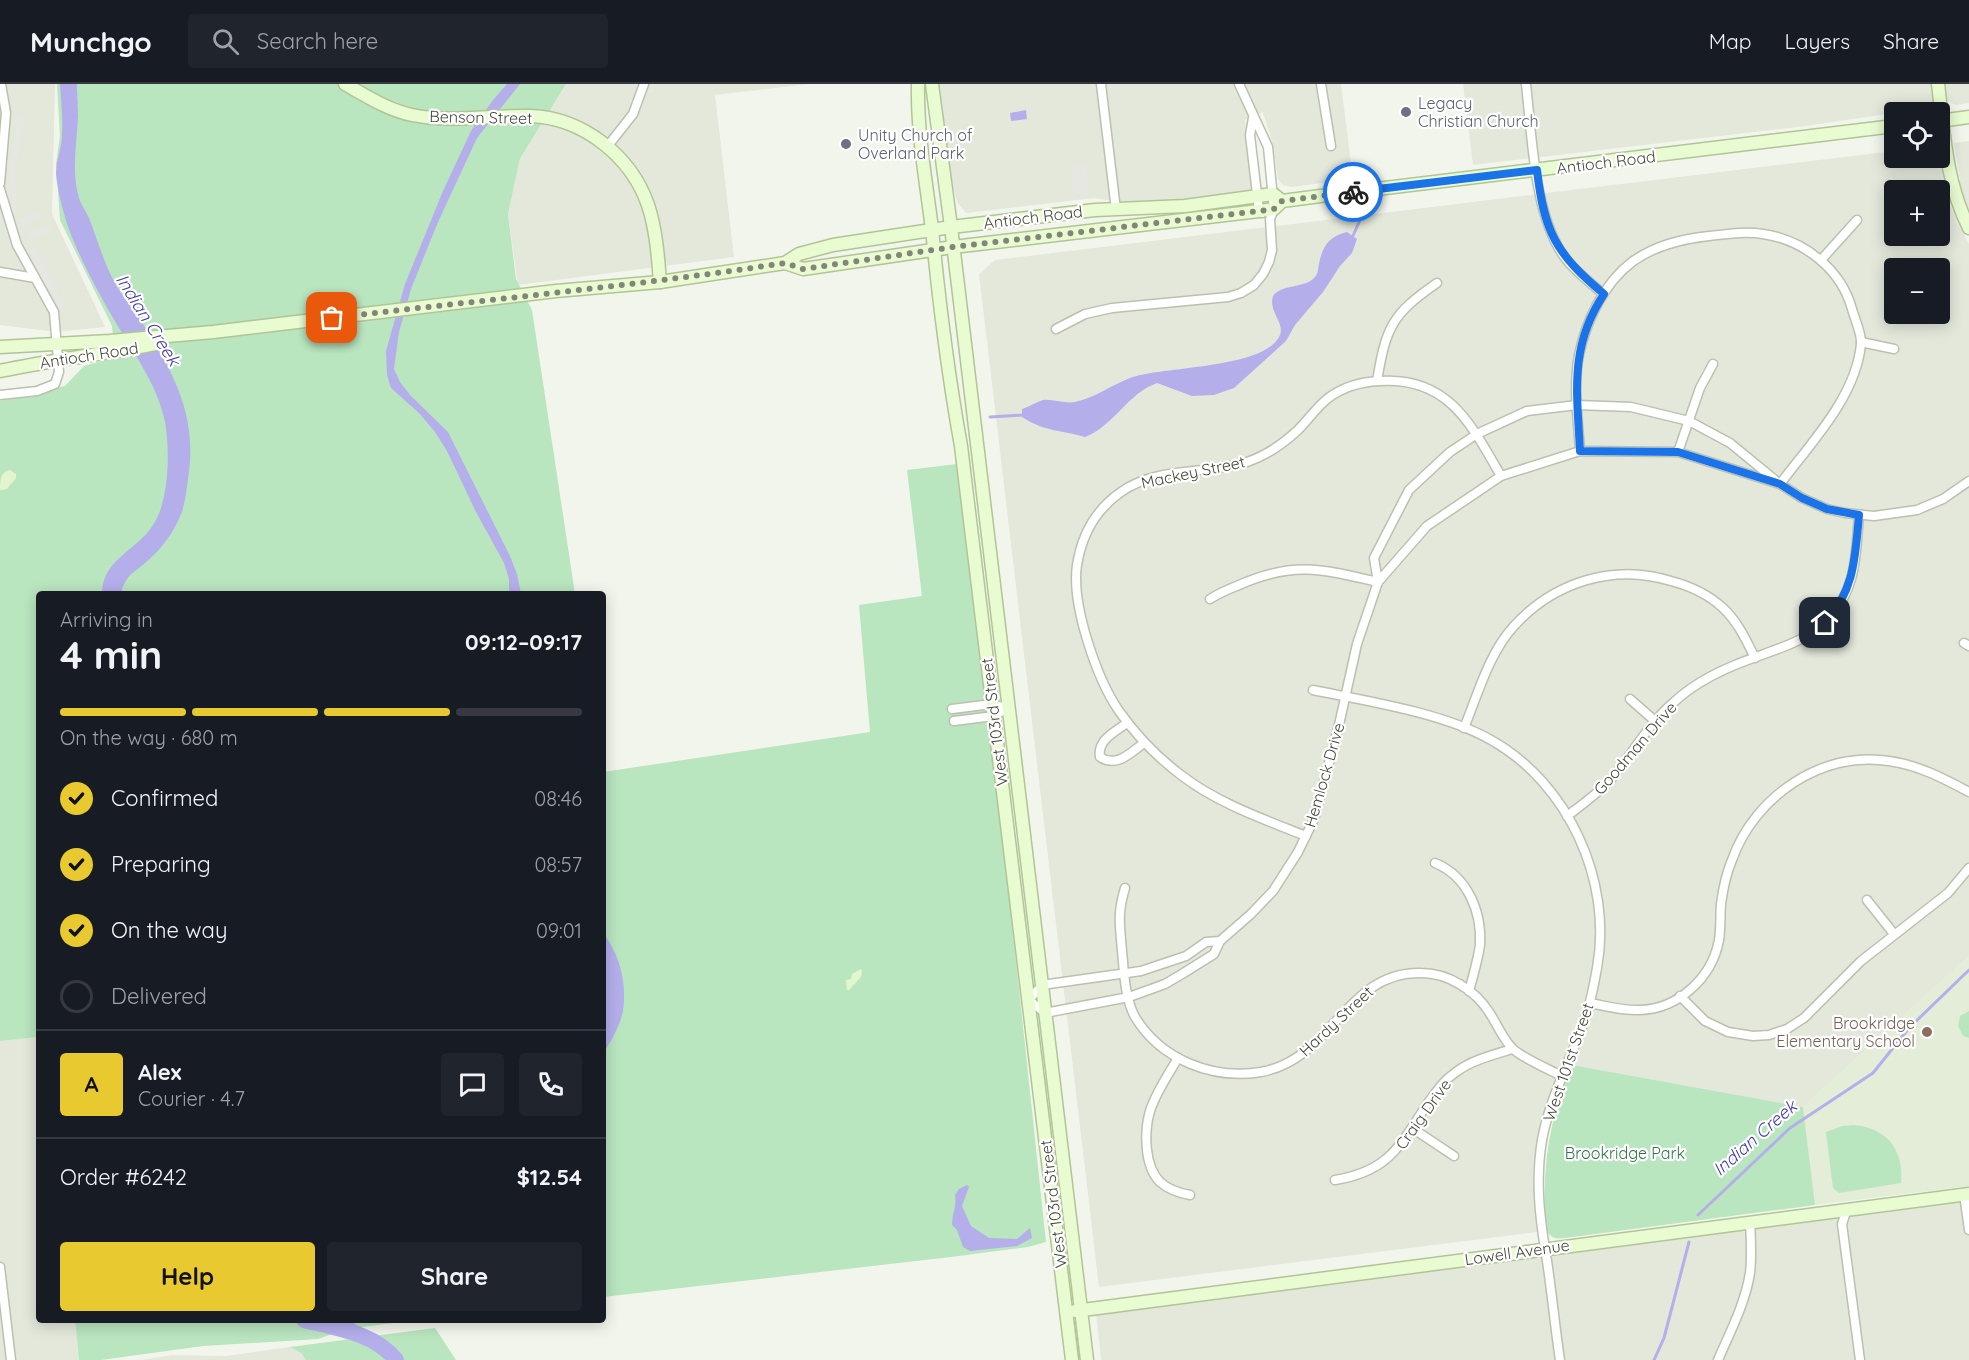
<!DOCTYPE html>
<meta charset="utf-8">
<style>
body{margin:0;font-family:Quicksand,sans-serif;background:#20242c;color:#f1f3f6;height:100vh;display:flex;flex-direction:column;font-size:22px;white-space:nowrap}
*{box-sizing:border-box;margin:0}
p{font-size:20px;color:#9ea1a6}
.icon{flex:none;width:33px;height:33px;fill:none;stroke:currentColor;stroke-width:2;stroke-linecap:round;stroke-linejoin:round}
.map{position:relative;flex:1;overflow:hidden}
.side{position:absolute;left:36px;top:507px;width:570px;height:732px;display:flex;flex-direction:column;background:#171b24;border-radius:6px;box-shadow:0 3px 15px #0003}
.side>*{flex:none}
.controls{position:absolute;left:1884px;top:18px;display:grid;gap:12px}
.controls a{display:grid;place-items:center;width:66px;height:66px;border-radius:6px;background:#171b24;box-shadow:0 3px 15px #0003;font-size:30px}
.pin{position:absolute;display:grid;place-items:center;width:51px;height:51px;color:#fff;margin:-26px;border-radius:12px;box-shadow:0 3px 9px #0006}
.courier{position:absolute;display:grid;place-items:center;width:60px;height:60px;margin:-30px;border:4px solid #1a73e8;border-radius:50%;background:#fff;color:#222;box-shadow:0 2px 8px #0007}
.overview em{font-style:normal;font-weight:700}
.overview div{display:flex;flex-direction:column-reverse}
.overview{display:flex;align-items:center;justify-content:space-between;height:102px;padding:0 24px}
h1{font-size:39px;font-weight:700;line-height:45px}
.bar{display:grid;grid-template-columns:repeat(4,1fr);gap:9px 6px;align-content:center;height:72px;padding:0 24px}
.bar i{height:8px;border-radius:4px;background:#363941}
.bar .selected{background:#e8ca30}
.bar p{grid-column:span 4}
.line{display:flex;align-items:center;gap:15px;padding:0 24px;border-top:2px solid #363941}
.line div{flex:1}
.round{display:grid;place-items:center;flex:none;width:63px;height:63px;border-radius:6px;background:#20242c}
ol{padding:0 24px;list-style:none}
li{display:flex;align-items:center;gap:18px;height:66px}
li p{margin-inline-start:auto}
li .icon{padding:6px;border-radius:50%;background:#e8ca30;color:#111;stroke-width:4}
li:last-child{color:#9ea1a6}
li i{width:33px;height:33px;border:3px solid #363941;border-radius:50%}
.action{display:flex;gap:12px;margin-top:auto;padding:12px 24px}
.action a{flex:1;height:69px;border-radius:6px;background:#e8ca30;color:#111;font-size:24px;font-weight:700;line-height:69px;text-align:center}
.action a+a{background:#20242c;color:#f1f3f6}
header{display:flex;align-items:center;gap:36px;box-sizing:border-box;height:84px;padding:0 30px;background:#171b24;border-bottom:2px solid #363941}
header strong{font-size:28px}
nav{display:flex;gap:33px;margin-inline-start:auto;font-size:21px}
.search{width:420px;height:54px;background:#20242c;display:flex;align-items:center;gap:15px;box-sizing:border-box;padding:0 21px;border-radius:6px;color:#9ea1a6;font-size:22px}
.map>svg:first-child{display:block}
</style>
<header>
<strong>Munchgo</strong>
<div class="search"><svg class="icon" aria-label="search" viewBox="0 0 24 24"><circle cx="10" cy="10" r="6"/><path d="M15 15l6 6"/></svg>Search here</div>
<nav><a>Map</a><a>Layers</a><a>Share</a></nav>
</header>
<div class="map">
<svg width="1969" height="1276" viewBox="0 0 1969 1276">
<rect width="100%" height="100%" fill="#f2f5ec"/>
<g fill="#e3e8db" fill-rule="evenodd">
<polygon points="0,0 55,0 52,130 105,243 56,248 0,241"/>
<polygon points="566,0 810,0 715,11 734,173 518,201 508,130 520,76"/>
<polygon points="936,0 1341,0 1353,95 1292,103 1283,101 1278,95 1273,61 1263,28 1245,36 1252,101 1249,108 1140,121 1094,114 966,129 957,118 950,90"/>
<polygon points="1463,0 1931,0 1934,19 1928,24 1806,42 1473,81"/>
<polygon points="1945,0 1969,0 1969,19 1957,21 1949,18 1946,15"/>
<polygon points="1969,57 1969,126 1962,109 1954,59"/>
<path d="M1894 67V74H1939L1947 112 1957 138 1969 160V872L1803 1023 1572 981 1597 909 1602 886 1605 852H1596L1592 883 1582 928 1545 1023 1537 1056 1533 1087 1537 1148 1099 1203 979 190 995 176ZM1894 106H1940V152H1894ZM1894 184H1940V230H1894Z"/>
<polygon points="39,953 39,1236 75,1236 79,1276 0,1276 0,957"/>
<polygon points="1969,1115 1969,1276 1101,1276 1096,1229"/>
<polygon points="290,1263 301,1269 306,1276 142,1276 172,1271 226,1272"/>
</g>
<polygon fill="#e4edd8" points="1969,872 1969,1102 1815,1121 1803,1023"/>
<g fill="#b9e5bf">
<polygon points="57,0 566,0 520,75 508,130 516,195 532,226 575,510 39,510 39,953 0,957 0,317 65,302 84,282 115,273 112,242 60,136 56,80 60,52"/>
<polygon points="957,380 1003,755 1046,1158 1028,1163 951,1173 603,1213 603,688 870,648 859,521 922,512 907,386"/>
<polygon points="1969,927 1969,954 1963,952 1958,942 1960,932"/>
<path d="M1572 981 1803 1023 1815 1121 1565 1154C1556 1155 1552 1155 1547 1147 1540 1089 1549 1035 1572 981Z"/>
<path d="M1854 1041C1887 1044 1904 1066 1901 1099L1839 1109 1833 1104 1826 1048 1842 1042Z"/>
<polygon points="75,1236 418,1236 346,1245 318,1255 203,1262 101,1276 79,1276"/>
<polygon points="435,1244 456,1276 306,1276 301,1269 290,1263"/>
</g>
<g fill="#e2f5cc">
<path d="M10 386 16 390V394L7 405 0 406C0 397 0 388 10 386Z"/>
<polygon points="861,885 862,888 861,893 849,906 847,906 846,896 851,895 852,890"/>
</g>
<g fill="#e6e7e3">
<polygon points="16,30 22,31 23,40 14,92 18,127 11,129 7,102 16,49"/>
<polygon points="1085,80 1089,109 1073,111 1069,82"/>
<polygon points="40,127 43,133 23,141 21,135"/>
<polygon points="48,141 51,147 31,156 28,150"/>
<polygon points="33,160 66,223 60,226 27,163"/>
</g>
<g fill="#b4afeb">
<path d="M60 0H77C77 11 78 21 78 32 77 59 71 87 79 114 81 121 86 127 89 134 98 157 104 180 116 201 122 212 130 221 137 231 169 280 197 327 189 387 187 401 186 415 182 428 174 448 162 465 145 479 132 491 130 487 122 505L123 510H102C102 473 141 466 156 436 169 412 170 365 165 338 158 303 137 274 119 244 100 212 72 162 63 126 60 115 57 101 56 90 56 77 62 63 62 50 63 33 61 16 60 0Z"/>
<polygon points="507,0 520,0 477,54 438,138 411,205 399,248 394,285 400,298 410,311 448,348 510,472 517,490 521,510 509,510 509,495 504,479 476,428 447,367 435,348 420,330 391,304 387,291 386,267 405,200 443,107 471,47 493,16"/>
<polygon points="1026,26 1027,35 1011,37 1010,29"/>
<path d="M1347 148 1357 155 1352 169 1340 182 1323 208 1295 241 1286 257 1234 304 1214 311 1192 312 1157 299C1128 309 1114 342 1085 353 1061 346 1045 348 1022 333V325C1029 323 1036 318 1043 316 1053 315 1065 320 1075 318 1095 314 1111 301 1130 294 1162 282 1266 285 1280 251 1285 239 1268 227 1273 212 1283 199 1305 205 1315 193 1318 190 1318 185 1319 180 1322 163 1329 152 1347 148Z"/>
<path d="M603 849C620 870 627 900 623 927 620 942 611 957 603 970Z"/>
<path d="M967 1101 969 1103 962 1122 971 1142 989 1154 1017 1155 1030 1144 1032 1154 1017 1162 970 1167 963 1163 957 1146 952 1141C952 1130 957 1122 955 1111L959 1105Z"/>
<path d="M285 1236H349L361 1244C335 1247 310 1243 285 1236Z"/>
</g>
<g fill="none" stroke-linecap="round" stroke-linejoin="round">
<g stroke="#b4afeb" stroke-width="3">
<polyline points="1352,154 1360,136 1360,125"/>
<polyline points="990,333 1024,331"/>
<polyline points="1698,1131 1790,1044 1873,989 1909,944 1969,886"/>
<polyline points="1654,1276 1664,1254 1689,1158"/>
</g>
<path stroke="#b4afeb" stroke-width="16" d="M304 1236C336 1244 375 1249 396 1276"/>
<g stroke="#bbc0af" stroke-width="11">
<g id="street">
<polyline points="1101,0 1116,126"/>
<polyline points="1321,0 1331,62"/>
<path d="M1526 0C1532 52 1534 134 1566 175 1577 189 1591 199 1603 210"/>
<polyline points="1253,34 1250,51 1259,127 1262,129"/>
<polyline points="607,63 633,30 644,0"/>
<polyline points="0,99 6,29 1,0"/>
<polyline points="0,105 17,161 54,228 59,288 55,300 37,307 0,311"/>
<polyline points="1821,176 1857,136"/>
<polyline points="0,188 35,194"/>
<polyline points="1056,245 1085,230 1112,224 1228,213 1241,209 1254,201 1263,190 1269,178 1272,166 1270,135 1274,125 1268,63 1239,0"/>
<polyline points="1861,258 1894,265"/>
<path d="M1377 297C1386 243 1392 230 1437 199"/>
<path d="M1580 367C1578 335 1573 302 1579 271 1586 237 1604 199 1632 178 1655 161 1682 155 1709 152 1727 150 1745 147 1763 150 1804 156 1841 185 1852 225 1855 236 1862 250 1861 260 1856 313 1810 360 1780 400"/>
<polyline points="1678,368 1700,304 1713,280"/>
<polyline points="1378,498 1374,474 1409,406 1450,368 1477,350 1527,327 1577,321 1631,323 1689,337 1730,359 1780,400 1802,414 1827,425 1845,429 1874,432 1917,426 1943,415 1969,397"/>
<path d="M1210 515C1219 509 1229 505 1239 501 1293 477 1322 485 1378 498"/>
<polyline points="1964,559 1969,562"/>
<path d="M1313 606C1367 617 1444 629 1491 656 1568 699 1613 797 1597 884 1594 900 1591 917 1586 932 1572 974 1550 1012 1542 1056 1535 1098 1540 1136 1547 1177 1552 1210 1555 1243 1560 1276"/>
<polyline points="1630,615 1655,637"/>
<polyline points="952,625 992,620 1007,624"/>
<polyline points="954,637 994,632 1007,624"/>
<path d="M1127 639C1115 648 1097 656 1100 673 1117 684 1130 669 1144 659"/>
<path d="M1464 644C1478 610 1489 569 1514 542 1554 498 1614 479 1671 497 1690 502 1709 511 1723 524 1738 538 1746 556 1755 574"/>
<path d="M1567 732C1583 720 1600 708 1613 693 1634 668 1648 640 1673 619 1691 602 1713 590 1735 581 1786 560 1833 555 1851 495 1857 475 1857 452 1859 431"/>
<path d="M1306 752C1263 735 1217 719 1181 691 1157 673 1136 651 1119 627 1097 595 1071 521 1077 481 1082 450 1095 426 1121 408 1157 382 1206 391 1247 378 1265 372 1284 359 1298 346 1308 336 1316 324 1327 315 1341 304 1360 298 1379 297 1448 292 1471 340 1501 392"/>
<path d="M1435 779C1467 792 1482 827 1480 861 1478 876 1473 892 1469 907"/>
<path d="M1125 804C1117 830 1120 842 1122 867 1124 888 1125 915 1135 933 1161 976 1213 996 1261 988 1333 975 1346 887 1421 889 1448 889 1475 906 1489 928 1497 940 1502 953 1511 963 1518 972 1550 986 1562 992"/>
<polyline points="1867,816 1894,850"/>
<polyline points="1220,857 1206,858 1186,872 1141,887 1042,901 1029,916 1045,929 1129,913 1165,900 1182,890 1214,870 1220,857 1251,830 1273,807 1298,768 1314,735 1339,641 1357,560 1378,498 1427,442 1501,392 1580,367 1678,368 1780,400"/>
<polyline points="1680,912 1705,937 1728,948 1753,952 1769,951 1787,945 1804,934 1861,877 1948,809 1969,784"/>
<path d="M1590 919C1606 922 1623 927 1640 926 1678 925 1712 894 1719 856 1721 844 1720 832 1721 820 1723 805 1726 790 1732 776 1754 713 1822 666 1889 677 1918 681 1943 694 1969 708"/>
<path d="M1178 974C1168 991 1156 1008 1150 1027 1144 1047 1144 1082 1160 1098 1169 1106 1179 1109 1190 1111"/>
<polyline points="1412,1044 1454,1072"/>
<path d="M1335 1096C1390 1087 1400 1061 1428 1019 1436 1008 1444 996 1456 988 1472 976 1493 971 1512 965"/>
<polyline points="1964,1110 1969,1146"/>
<polyline points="1847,1125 1842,1140 1860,1276"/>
<polyline points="0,1183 11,1276"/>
<path d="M1718 1276C1730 1248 1745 1220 1750 1189 1752 1172 1751 1155 1750 1138"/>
</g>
</g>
<g stroke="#b2c497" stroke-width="15">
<g id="secondary">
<path d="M345 0C366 12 388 26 412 31 451 39 491 31 531 32 583 34 631 72 648 121 656 145 658 172 660 198"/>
<path d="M918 0C917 49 926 97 932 145 939 218 948 290 961 362L1072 1276"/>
<polyline points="932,0 951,143 1087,1276"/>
<path d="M1938 0C1944 49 1946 99 1969 144"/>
<polyline points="1940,37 1969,33"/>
<polyline points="785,179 803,185 810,184 953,163 1259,127 1274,125 1282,117 1336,110 1894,42"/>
<polyline points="0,263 110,257 213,248 556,207 660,198 785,179 799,170 833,161 951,143 1095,126 1185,122 1273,110 1282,117"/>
<path d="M0 287C52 276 104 270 155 260"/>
<polyline points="1075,1227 1969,1110"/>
</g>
</g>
<use href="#street" stroke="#fff" stroke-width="8"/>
<use href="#secondary" stroke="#e8fbd1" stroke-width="12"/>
</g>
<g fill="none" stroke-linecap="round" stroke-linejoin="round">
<path stroke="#828578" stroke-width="6" stroke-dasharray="0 10.8" d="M332 234C483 216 635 202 785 179L803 185 810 184 953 163 1259 127 1274 125 1282 117 1353 108"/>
<path stroke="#1a73e8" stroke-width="8" d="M1353 108 1537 86C1544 148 1556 170 1604 210 1569 263 1577 308 1580 367L1678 368 1780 400 1802 414 1827 425 1859 431C1855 473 1855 506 1825 539"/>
</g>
<g fill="#6b7280" stroke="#fff" stroke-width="2">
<circle cx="1406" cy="28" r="6"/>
<circle cx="846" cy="60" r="6"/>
</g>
<circle fill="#8d6e63" stroke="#fff" stroke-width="2" cx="1927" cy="948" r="6"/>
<g text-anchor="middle" stroke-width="4.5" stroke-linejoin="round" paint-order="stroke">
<g font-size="16" fill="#5b616d" stroke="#fff" text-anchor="start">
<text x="1418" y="25">Legacy<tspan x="1418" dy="18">Christian Church</tspan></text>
<text x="858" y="57">Unity Church of<tspan x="858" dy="18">Overland Park</tspan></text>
</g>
<g font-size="16" fill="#45493a" stroke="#fff">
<text transform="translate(481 33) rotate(1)" y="6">Benson Street</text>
<text transform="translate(1606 78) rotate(-7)" y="6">Antioch Road</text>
<text transform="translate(1033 133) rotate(-7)" y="6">Antioch Road</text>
<text transform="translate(89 271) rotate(-9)" y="6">Antioch Road</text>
<text transform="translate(1193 388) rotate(-12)" y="6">Mackey Street</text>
<text transform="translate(994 638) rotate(-97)" y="6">West 103rd Street</text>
<text transform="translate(1635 664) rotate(-49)" y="6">Goodman Drive</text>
<text transform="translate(1324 691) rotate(-74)" y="6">Hemlock Drive</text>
<text transform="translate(1336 937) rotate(-43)" y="6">Hardy Street</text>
<text transform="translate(1568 978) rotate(-71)" y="6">West 101st Street</text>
<text transform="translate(1423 1030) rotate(-54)" y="6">Craig Drive</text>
<text transform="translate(1053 1120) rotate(-97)" y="6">West 103rd Street</text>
<text transform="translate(1517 1168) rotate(-8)" y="6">Lowell Avenue</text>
</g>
<g font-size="16" fill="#785e54" stroke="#fff" text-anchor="end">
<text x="1915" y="945">Brookridge<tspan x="1915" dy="18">Elementary School</tspan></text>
</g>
<g font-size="16" fill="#317746" stroke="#fff">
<text x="1625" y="1075">Brookridge Park</text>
</g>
<g font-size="18" font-style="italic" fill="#473bad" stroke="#fff">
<text transform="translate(148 236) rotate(58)" y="6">Indian Creek</text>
<text transform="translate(1755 1054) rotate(-41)" y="6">Indian Creek</text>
</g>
</g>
</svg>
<div class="controls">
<a><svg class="icon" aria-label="locate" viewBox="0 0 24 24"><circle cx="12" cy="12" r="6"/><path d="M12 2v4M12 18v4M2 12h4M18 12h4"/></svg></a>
<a>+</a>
<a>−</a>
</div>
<div class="pin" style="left:332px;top:234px;background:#ea580c"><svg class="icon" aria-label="bag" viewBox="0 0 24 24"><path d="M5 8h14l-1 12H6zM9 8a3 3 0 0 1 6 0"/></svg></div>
<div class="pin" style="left:1825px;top:539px;background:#1f2937"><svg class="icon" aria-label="home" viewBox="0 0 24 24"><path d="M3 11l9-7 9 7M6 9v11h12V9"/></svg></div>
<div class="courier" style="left:1353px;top:108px"><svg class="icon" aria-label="bike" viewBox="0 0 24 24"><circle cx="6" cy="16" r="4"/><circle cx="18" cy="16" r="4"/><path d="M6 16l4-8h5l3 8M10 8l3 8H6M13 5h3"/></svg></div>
<section class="side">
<div class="overview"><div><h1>4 min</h1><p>Arriving in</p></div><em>09:12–09:17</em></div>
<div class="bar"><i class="selected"></i><i class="selected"></i><i class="selected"></i><i></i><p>On the way · 680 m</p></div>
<ol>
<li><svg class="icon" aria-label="check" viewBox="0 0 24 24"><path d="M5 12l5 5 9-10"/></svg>Confirmed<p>08:46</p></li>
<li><svg class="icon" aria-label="check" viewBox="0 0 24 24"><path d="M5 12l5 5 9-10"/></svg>Preparing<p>08:57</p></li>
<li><svg class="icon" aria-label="check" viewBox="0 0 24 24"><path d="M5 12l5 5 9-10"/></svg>On the way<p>09:01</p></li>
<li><i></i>Delivered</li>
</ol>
<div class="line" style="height:108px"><b class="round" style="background:#e8ca30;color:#111">A</b><div><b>Alex</b><p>Courier · 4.7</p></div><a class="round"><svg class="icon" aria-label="chat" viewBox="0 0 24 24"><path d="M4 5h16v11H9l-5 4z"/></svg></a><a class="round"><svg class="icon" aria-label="phone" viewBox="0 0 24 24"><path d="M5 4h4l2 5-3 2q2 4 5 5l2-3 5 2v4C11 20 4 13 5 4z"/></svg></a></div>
<div class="line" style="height:78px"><div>Order #6242</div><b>$12.54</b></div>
<div class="action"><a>Help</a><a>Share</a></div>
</section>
</div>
